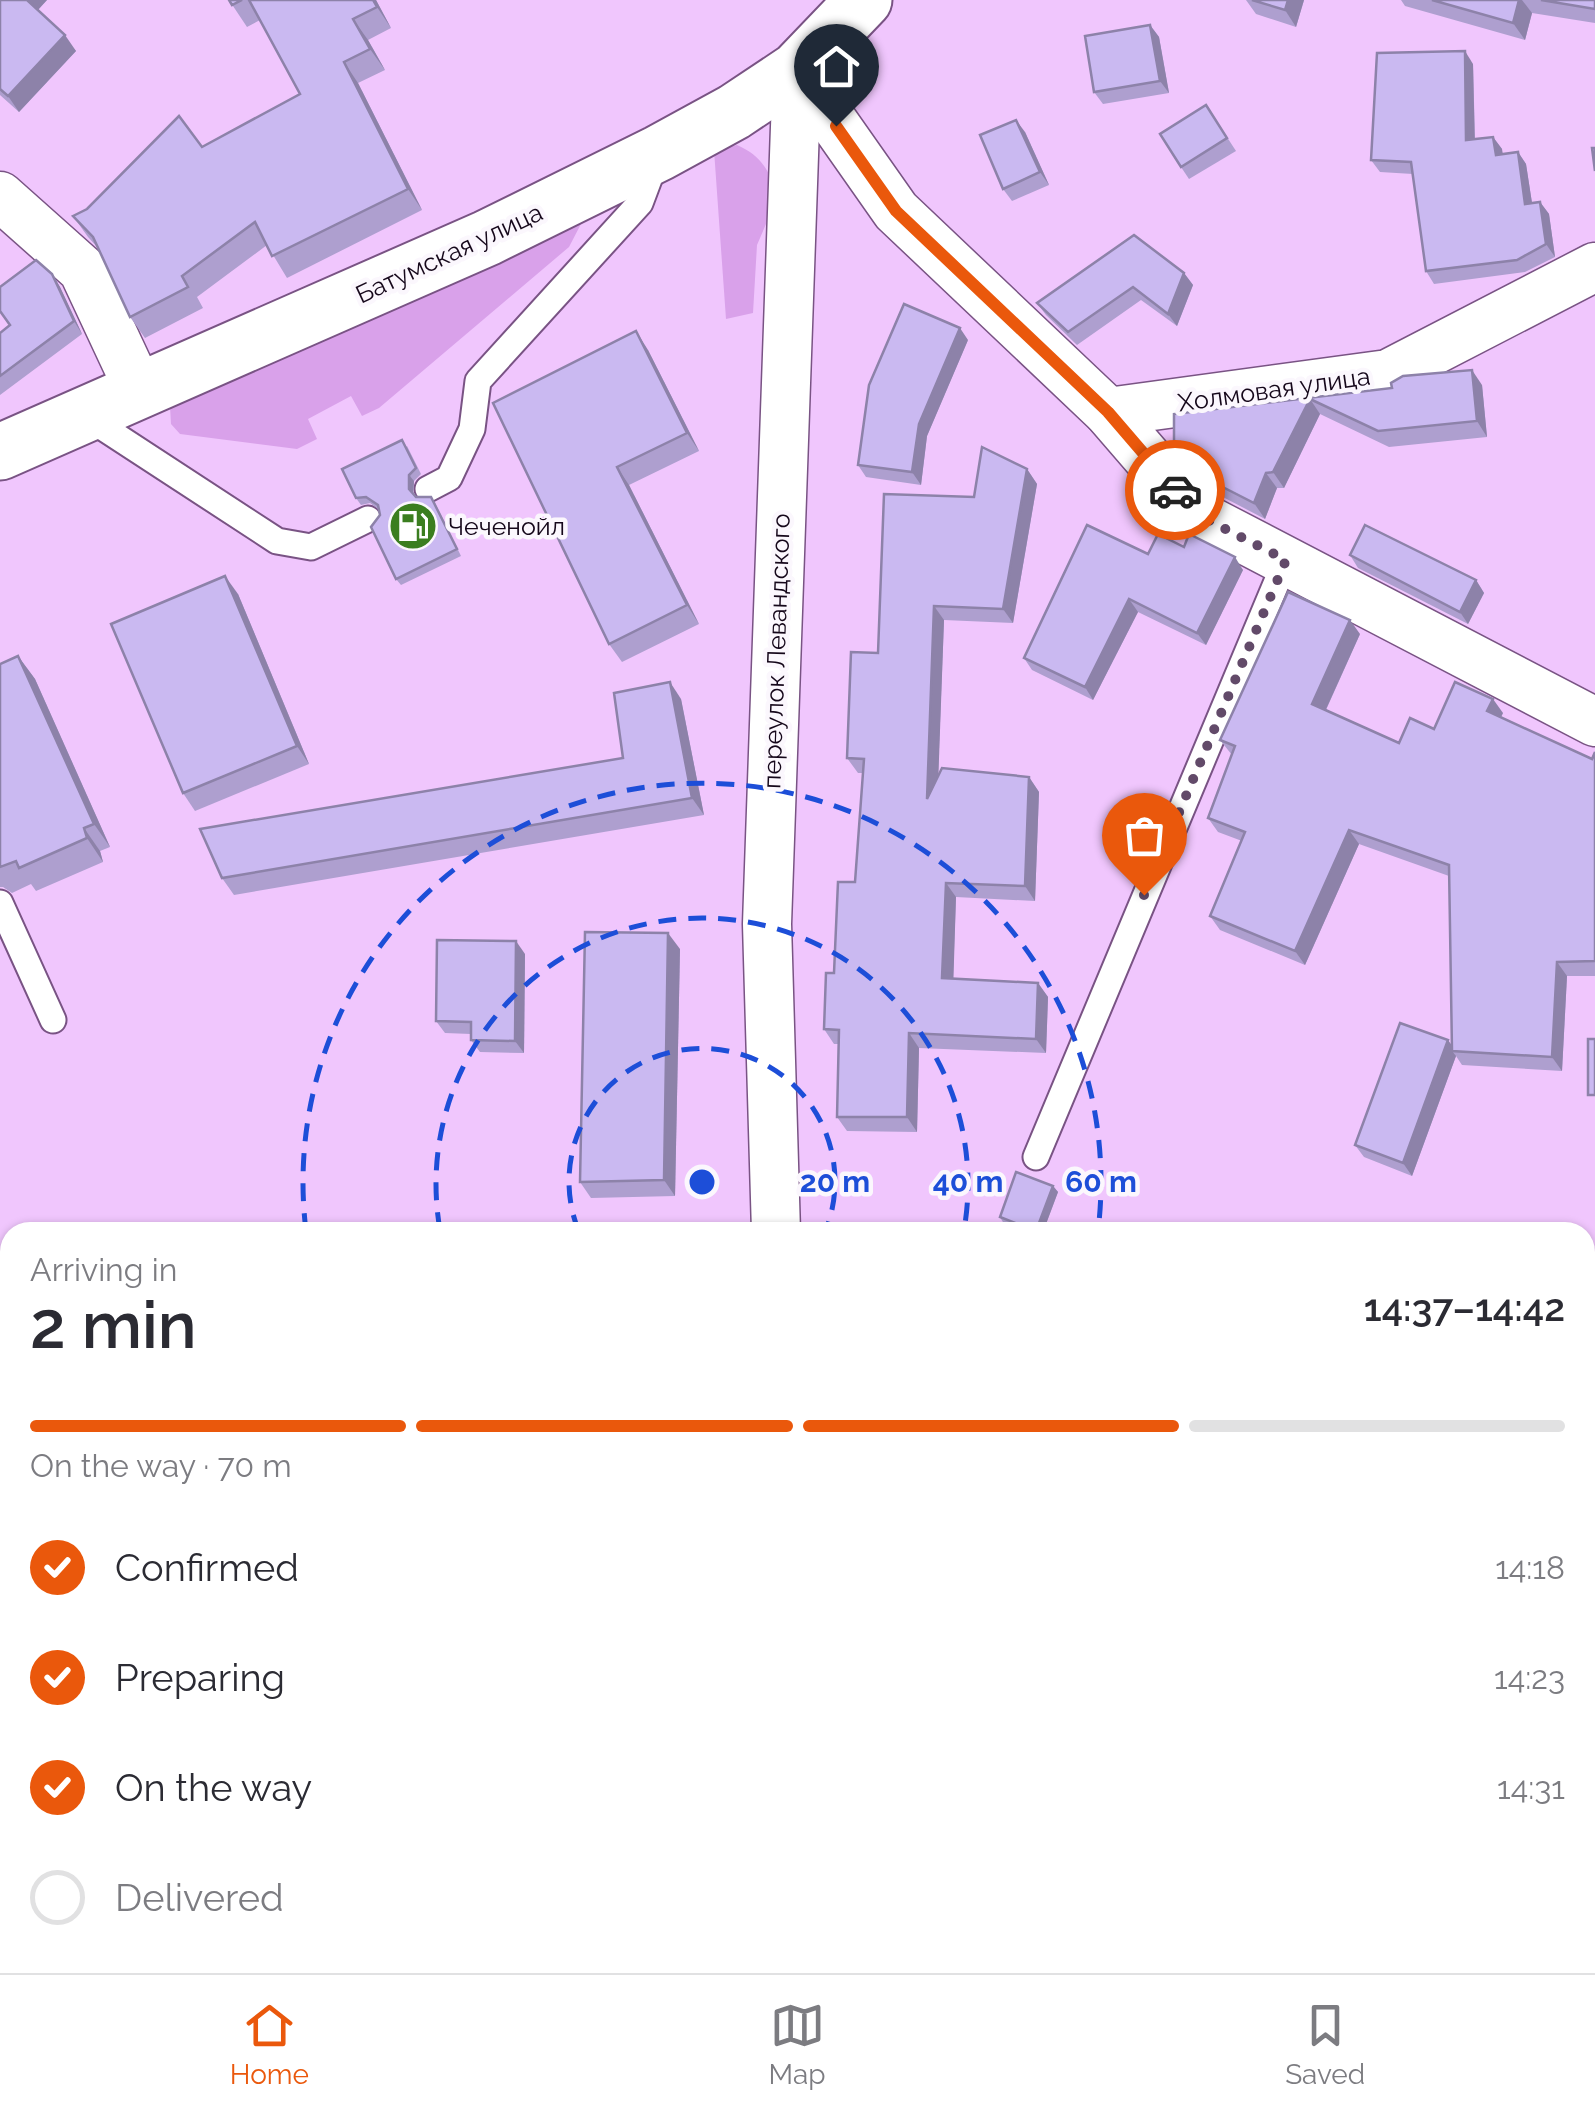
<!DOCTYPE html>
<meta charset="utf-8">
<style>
body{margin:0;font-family:Raleway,sans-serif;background:#f7f7f7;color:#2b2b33;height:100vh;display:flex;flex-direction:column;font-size:38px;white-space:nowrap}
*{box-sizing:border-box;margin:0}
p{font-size:32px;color:#7c7c81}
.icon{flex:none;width:55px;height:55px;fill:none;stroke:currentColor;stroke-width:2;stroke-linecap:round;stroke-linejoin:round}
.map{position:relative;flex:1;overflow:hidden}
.drawer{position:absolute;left:0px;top:1222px;width:1595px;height:752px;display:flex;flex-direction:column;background:#fff;border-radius:30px 30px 0 0;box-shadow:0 2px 8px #0004}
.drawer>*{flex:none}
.pin{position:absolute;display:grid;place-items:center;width:85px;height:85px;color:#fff;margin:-102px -42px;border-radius:50% 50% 50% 0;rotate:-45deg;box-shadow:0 0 10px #0007}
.pin .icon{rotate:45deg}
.courier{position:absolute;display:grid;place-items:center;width:100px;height:100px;margin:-50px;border:8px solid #ea580c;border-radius:50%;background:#fff;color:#222;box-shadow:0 2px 12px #0007}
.summary em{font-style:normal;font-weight:600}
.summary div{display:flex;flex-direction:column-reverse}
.summary{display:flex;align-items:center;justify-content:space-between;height:170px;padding:0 30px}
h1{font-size:65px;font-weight:600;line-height:75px}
.bar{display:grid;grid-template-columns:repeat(4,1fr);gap:15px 10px;align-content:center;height:120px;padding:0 30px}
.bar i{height:12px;border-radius:8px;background:#e1e1e2}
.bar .on{background:#ea580c}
.bar p{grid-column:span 4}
ol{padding:0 30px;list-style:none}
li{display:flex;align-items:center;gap:30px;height:110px}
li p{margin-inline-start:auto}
li .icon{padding:10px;border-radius:50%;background:#ea580c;color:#fff;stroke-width:4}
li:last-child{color:#7c7c81}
li i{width:55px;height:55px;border:5px solid #e1e1e2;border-radius:50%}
.dock{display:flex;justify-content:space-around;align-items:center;height:140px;border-top:2px solid #e1e1e2;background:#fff;font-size:28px;color:#7c7c81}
.dock a{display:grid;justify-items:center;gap:5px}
.dock .on{color:#ea580c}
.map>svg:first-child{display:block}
</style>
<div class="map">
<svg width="1595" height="1973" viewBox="0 0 1595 1973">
<rect width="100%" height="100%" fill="#f0c6fd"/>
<g fill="#d9a1ea">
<path d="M737 145C762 156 769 171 778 196L757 245 753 313 726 319 714 150Z"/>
<polygon points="582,222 569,247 379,408 362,416 351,396 308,419 317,439 297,449 180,434 171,424 170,406"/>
</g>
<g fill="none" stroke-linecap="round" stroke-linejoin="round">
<g stroke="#795384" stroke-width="29">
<g id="lane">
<polyline points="84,415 277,541 311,547 368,519"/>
<polyline points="428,489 449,478 472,429 478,381 640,203 655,163"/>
<polyline points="0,903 53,1020"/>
<polyline points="1036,1157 1286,560"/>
</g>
</g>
<g stroke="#795384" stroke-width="51">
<g id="street">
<polyline points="797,70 896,211 1108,412 1196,514 1595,722"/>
<polyline points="0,196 83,270 140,392"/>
<polyline points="1108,412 1388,374 1595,267"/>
<polyline points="776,1232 767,924 797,70"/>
<polyline points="0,1582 10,1581"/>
<polyline points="1585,1670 1595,1670"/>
<polyline points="759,1973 761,1965"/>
</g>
</g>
<g stroke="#795384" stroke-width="59">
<polyline id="secondary" points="0,452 487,238 659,153 734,112 797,70 864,0"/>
</g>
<use href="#lane" stroke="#fff" stroke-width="25"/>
<use href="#street" stroke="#fff" stroke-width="48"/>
<use href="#secondary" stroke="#fff" stroke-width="55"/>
</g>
<g fill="#ae9fcf">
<polygon points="0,0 47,0 38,10 76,51 19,112 0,95"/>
<polygon points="229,0 376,0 391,28 368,40 385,70 358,83 422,210 287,278 267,245 197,297 203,308 145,338 130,317 98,248 88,237 73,216 300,94 260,20 247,27"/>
<polygon points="1246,0 1304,0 1296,27 1256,14"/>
<polygon points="1401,0 1595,0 1595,23 1532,13 1525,40 1405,6"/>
<polygon points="1150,25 1159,37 1169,93 1103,104 1094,92"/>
<polygon points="1473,64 1475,139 1493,137 1502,149 1502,154 1518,152 1526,164 1532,203 1540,202 1549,214 1555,257 1525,272 1434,284 1426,271 1413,174 1380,172 1371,160"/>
<polygon points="1206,105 1236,151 1189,179 1181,167"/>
<polygon points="1025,132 1049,185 1012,201 1003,189"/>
<polygon points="1184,273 1193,285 1177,326 1141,300 1077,345 1046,315 1037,303"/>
<polygon points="52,274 60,287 82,334 0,395 0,333 10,326"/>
<polygon points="968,340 927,436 921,485 866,477 858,465"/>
<polygon points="648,350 699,451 629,485 699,624 622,662 609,644 493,403"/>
<polygon points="1482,385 1487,437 1389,447 1320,414 1284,488 1277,488 1265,519 1219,495 1209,480 1203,480 1174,444 1174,414 1392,388"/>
<polygon points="407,446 421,474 414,481 413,494 416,497 435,503 461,556 401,585 396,579 378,509 370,503 361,505 356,498"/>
<polygon points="1027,469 1037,484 1013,623 944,620 938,775 1029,777 1039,792 1035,901 956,897 953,978 1038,983 1048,997 1046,1053 919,1048 917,1132 847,1131 837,1117 838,1044 834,1044 824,1029 834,973 855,882 863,773 858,773 847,758 878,653 974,497"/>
<polygon points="1184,547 1243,570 1206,645 1138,612 1093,700 1032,670 1024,658 1148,554"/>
<polygon points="1350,555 1476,580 1484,593 1468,624 1358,568"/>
<polygon points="238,594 309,764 195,811 183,793"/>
<polygon points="1360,634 1326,710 1399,743 1434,729 1503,713 1501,717 1592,759 1595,752 1595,976 1567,976 1562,1071 1462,1065 1456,1056 1412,1176 1364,1157 1355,1145 1452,1046 1449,876 1359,844 1305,965 1220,930 1210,916 1242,841 1218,832 1208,818 1232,755 1220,740"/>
<polygon points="18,656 35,679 110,847 100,851 103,862 36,891 31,884 12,893 3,887 0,887 0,664"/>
<polygon points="681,699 704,815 234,895 222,878 623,758"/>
<polygon points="680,949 675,1196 591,1198 580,1182"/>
<polygon points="525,954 524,1053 480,1052 471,1040 471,1034 445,1033 436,1021"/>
<polygon points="1053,1186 1058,1192 1043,1232 1029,1232 1004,1224 1000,1217"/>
<polygon points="10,1370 10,1481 0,1485 0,1373"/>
<polygon points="1585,1474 1595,1475 1595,1570 1585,1569"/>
<polygon points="10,1704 10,1760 0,1761 0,1706"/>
<polygon points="1585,1837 1595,1843 1595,1909 1585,1910"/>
</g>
<g fill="#8d82a9">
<polygon points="26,0 47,0 35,13"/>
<polygon points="373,0 376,0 391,28 377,7"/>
<polygon points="1288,0 1304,0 1296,27 1285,10"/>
<polygon points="1519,0 1522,0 1532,13 1525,40 1513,23"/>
<polygon points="353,19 368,40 385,70 370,49"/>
<polygon points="1150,25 1159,37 1169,93 1160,81"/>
<polygon points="65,35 76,51 19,112 8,96"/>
<polygon points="1465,51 1473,64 1475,153 1466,140"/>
<polygon points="344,62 358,83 422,210 408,189"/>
<polygon points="1016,120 1025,132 1049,185 1040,172"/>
<polygon points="1493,137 1502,149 1505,167 1496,155"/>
<polygon points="1518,152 1526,164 1534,216 1525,204"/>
<polygon points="1540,202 1549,214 1555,257 1546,244"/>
<polygon points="1184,273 1193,285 1177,326 1168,314"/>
<polygon points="52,274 60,287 82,334 74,321"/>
<polygon points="960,328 968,340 927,436 921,485 912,472 919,424"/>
<polygon points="636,331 648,350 699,451 687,433"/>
<polygon points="1472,370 1482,385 1487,437 1477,421"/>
<polygon points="1310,399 1320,414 1284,488 1273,472"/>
<polygon points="617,467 629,485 699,624 687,605"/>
<polygon points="1027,469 1037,484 1013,623 1003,609"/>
<polygon points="1266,473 1277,488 1265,519 1254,503"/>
<polygon points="409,475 414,481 413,496 409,489"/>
<polygon points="1235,557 1243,570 1206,645 1197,633"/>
<polygon points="225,576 238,594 309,764 297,746"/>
<polygon points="1476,580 1484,593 1468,624 1460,612"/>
<polygon points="1129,599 1138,612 1093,700 1085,687"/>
<polygon points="934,606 944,620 937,814 927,799"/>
<polygon points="1350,620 1360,634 1322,718 1312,704"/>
<polygon points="18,656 35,679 110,847 94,824"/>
<polygon points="670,682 681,699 704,815 692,798"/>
<polygon points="1493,699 1503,713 1497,725 1487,711"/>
<polygon points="1029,777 1039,792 1035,901 1025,886"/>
<polygon points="84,828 100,851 103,862 87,838"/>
<polygon points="1349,830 1359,844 1305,965 1295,951"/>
<polygon points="946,883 956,897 953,992 942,978"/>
<polygon points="668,933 680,949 675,1196 664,1180"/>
<polygon points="516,941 525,954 524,1053 515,1041"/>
<polygon points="1557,962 1567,976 1562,1071 1552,1057"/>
<polygon points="1038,983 1048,997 1046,1053 1036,1039"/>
<polygon points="909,1033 919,1048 917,1132 907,1117"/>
<polygon points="1448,1040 1456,1051 1452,1051 1456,1056 1412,1176 1403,1163"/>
<polygon points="1053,1186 1058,1192 1043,1232 1038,1232 1036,1231"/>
<polygon points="1591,1837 1595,1843 1595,1897"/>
<polygon points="916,1965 926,1965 925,1973 916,1973"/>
</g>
<g fill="#cab9f1" stroke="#8d82a9" stroke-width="2.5">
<polygon points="0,0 27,0 65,35 8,96 0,89"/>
<polygon points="229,0 242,0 232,5"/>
<polygon points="249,0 373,0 377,7 353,19 370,49 344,62 408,189 272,256 255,222 182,276 188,287 130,317 93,237 73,216 87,209 179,116 202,147 300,94"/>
<polygon points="1252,0 1288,0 1285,10"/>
<polygon points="1432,0 1519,0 1513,23"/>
<polygon points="1541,0 1595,0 1595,9"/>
<polygon points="1150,25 1160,81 1094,92 1085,36"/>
<polygon points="1465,51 1466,140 1493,137 1496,155 1518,152 1525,204 1540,202 1546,244 1517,260 1426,271 1411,162 1371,160 1377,53"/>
<polygon points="1206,105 1227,138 1181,167 1160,134"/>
<polygon points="1016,120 1040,172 1003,189 980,135"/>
<polygon points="1592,148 1595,148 1595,171"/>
<polygon points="1134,235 1184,273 1168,314 1133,287 1068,332 1037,303"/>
<polygon points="36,260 52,274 74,321 0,376 0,333 10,325 0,311 0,287"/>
<polygon points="904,304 960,328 919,424 912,472 858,465 869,385"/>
<polygon points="636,331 687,433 617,467 687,605 609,644 493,403"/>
<polygon points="1472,370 1477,421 1378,431 1310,399 1273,472 1266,473 1254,503 1209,480 1215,465 1193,465 1174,444 1174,414 1392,388 1391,383 1403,376"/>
<polygon points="402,440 416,468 409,475 409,489 416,497 431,497 457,549 396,579 371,527 380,515 378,505 366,497 356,498 342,469"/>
<polygon points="982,447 1027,469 1003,609 934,606 927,799 942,768 1029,777 1025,886 946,883 942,978 1038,983 1036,1039 909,1033 907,1117 837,1117 839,1030 824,1029 826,973 834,973 838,882 855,882 864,759 847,758 851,652 878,653 884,494 974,497"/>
<polygon points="1087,525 1148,554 1158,534 1184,547 1189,534 1235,557 1197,633 1129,599 1085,687 1024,658"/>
<polygon points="1365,525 1476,580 1460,612 1350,555"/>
<polygon points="225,576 297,746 183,793 111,624"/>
<polygon points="1288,592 1350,620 1312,704 1399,743 1410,718 1434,729 1455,682 1493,699 1487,711 1592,759 1595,752 1595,961 1557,962 1552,1057 1452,1051 1449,865 1349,830 1295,951 1210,916 1245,832 1208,818 1235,746 1220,740"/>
<polygon points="18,656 94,824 84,828 87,838 19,868 16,861 0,867 0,664"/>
<polygon points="670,682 692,798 222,878 200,829 623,758 614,693"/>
<polygon points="585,932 668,933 664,1180 580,1182"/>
<polygon points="437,940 516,941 515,1041 471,1040 471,1022 436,1021"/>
<polygon points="1400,1023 1448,1040 1403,1163 1355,1145"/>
<rect x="1588" y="1039" width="7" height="56"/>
<polygon points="1016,1172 1053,1186 1036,1231 1000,1217"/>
<polygon points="10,1370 10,1452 0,1456 0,1373"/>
<polygon points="1585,1474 1595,1475 1595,1554 1585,1554"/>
<polygon points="10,1704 10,1742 0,1743 0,1706"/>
<polygon points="1585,1837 1591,1837 1595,1896 1585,1897"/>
<polygon points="804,1965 916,1965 916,1973 815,1973 803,1972"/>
<polygon points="454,1966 456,1973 426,1973"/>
</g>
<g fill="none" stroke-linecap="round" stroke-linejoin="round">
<polyline stroke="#624a69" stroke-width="10" stroke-dasharray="0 18" points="1144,895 1286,560 1196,514 1175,490"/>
<polyline stroke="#ea580c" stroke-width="12" points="836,126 896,211 1108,412 1175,490"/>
</g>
<g fill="none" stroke="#1d4ed8" stroke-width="5" stroke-dasharray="18 12">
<path d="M579 1232A133 133 0 1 1 825 1232"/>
<path d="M440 1230A266 266 0 1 1 964 1230"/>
<path d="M306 1231A399 399 0 1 1 1098 1231"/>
</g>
<defs>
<g id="fuel-disc" transform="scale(2.5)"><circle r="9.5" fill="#3b7e20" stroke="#fbf7fd"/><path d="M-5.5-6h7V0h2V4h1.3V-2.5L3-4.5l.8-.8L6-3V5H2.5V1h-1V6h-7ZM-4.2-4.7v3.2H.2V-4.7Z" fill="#fff"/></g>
</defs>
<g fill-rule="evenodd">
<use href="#fuel-disc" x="413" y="526"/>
</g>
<g text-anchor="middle" stroke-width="9" stroke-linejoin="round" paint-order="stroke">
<g font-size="25" fill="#15071a" stroke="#fbf7fd">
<text transform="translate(449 253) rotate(-25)" y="9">Батумская улица</text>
<text transform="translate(1274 389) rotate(-8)" y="9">Холмовая улица</text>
<text transform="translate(776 651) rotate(-88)" y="9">переулок Левандского</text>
</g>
<g font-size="25" fill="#15071a" stroke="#fbf7fd" text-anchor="start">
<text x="448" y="535">Чеченойл</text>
</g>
</g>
<circle cx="702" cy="1182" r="15" fill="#1d4ed8" stroke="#fbf7fd" stroke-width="5"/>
<g font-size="30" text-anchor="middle" font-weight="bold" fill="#1d4ed8" stroke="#fbf7fd" stroke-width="9" stroke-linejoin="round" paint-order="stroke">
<text x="835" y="1192">20 m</text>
<text x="968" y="1192">40 m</text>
<text x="1101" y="1192">60 m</text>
</g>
</svg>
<div class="pin" style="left:1144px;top:895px;background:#ea580c"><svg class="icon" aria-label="bag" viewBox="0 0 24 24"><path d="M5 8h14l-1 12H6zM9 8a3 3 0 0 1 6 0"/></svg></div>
<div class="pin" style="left:836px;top:126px;background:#1f2937"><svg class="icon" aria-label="home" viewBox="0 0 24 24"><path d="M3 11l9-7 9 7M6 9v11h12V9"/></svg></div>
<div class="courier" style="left:1175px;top:490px"><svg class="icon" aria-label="car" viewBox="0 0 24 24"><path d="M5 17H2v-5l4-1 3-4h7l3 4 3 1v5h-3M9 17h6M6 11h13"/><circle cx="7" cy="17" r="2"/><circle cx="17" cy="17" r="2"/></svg></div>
<section class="drawer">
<div class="summary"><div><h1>2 min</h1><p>Arriving in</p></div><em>14:37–14:42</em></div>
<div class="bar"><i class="on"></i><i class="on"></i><i class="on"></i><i></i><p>On the way · 70 m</p></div>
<ol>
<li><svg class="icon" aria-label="check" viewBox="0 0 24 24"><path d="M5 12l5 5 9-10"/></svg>Confirmed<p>14:18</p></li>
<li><svg class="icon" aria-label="check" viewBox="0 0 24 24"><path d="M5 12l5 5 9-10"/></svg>Preparing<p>14:23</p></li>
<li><svg class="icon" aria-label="check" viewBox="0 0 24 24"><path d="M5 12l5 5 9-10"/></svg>On the way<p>14:31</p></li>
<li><i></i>Delivered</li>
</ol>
</section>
</div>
<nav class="dock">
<a class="on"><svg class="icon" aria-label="home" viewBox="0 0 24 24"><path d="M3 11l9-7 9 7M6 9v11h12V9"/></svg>Home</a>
<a><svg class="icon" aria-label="map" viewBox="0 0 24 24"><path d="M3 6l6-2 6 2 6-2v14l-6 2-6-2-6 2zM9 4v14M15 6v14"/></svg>Map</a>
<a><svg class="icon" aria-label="saved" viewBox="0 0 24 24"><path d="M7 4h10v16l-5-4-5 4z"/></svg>Saved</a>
</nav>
